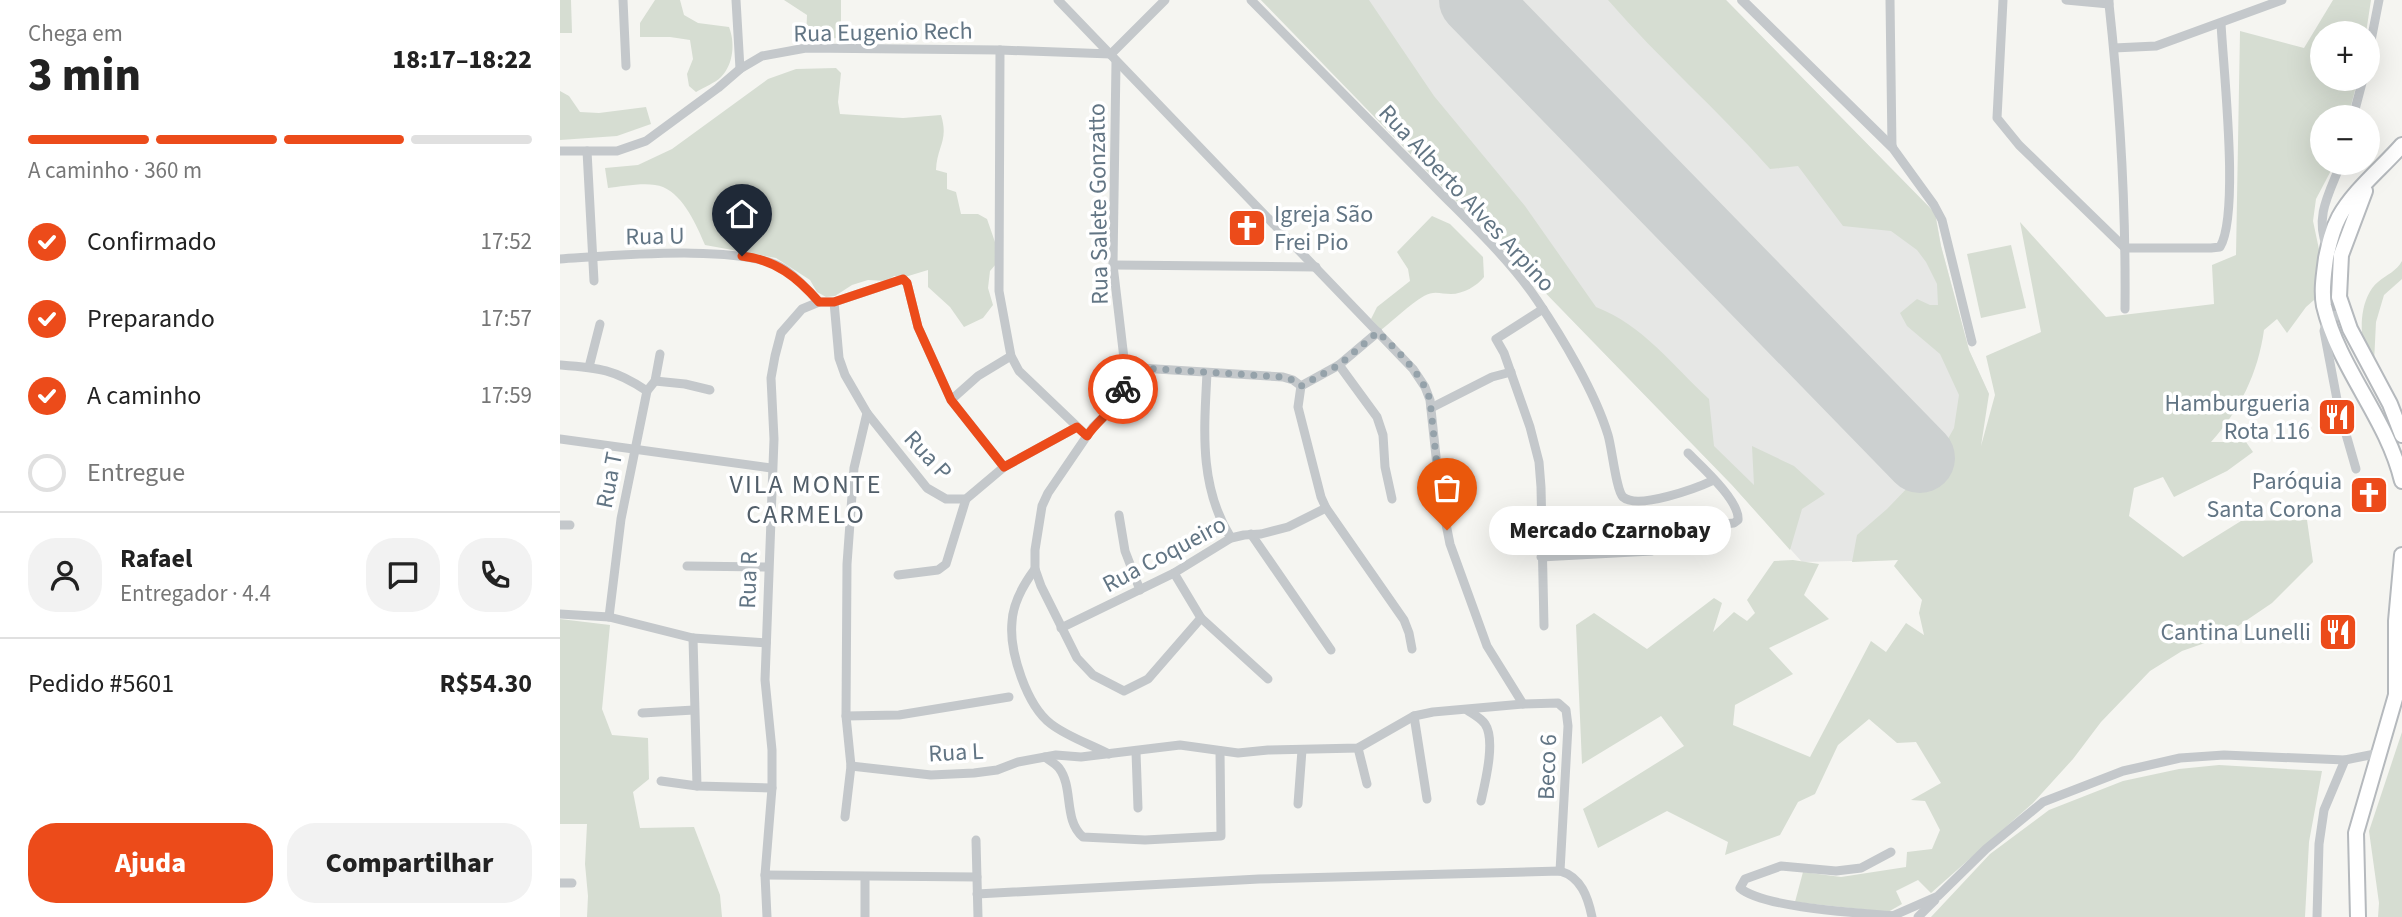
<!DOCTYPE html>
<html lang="pt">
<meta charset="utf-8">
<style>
body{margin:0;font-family:"Source Sans 3",sans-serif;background:#f2f2f2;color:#222;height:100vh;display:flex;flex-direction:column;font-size:26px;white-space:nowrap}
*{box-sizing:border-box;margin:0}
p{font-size:23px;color:#767676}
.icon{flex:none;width:38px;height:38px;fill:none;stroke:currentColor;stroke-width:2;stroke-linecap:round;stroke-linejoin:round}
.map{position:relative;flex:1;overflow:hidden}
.panel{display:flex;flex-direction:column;background:#fff;width:560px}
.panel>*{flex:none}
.controls{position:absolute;left:1750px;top:21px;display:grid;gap:14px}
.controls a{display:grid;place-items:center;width:70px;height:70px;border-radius:50%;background:#fff;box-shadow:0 7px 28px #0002;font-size:35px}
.pin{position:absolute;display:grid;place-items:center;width:60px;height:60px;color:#fff;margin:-72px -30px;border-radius:50% 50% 50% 0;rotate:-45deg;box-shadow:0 0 7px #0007}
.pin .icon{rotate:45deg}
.courier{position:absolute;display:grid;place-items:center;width:70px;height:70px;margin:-35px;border:5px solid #ec4b1a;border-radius:50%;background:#fff;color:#222;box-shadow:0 2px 9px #0007}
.bubble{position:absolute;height:49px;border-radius:24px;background:#fff;box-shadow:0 7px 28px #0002;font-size:23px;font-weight:800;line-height:49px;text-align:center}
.headline em{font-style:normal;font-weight:800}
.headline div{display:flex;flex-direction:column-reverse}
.headline{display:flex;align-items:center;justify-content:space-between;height:119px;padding:0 28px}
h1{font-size:46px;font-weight:800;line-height:52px}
.bar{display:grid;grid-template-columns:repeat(4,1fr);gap:10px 7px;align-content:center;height:84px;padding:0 28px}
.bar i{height:9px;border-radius:5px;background:#e0e0e0}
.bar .current{background:#ec4b1a}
.bar p{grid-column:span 4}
.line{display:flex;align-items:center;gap:18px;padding:0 28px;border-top:2px solid #e0e0e0}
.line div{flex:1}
.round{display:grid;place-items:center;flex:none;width:74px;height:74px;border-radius:28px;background:#f2f2f2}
ol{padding:0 28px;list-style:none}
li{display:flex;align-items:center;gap:21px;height:77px}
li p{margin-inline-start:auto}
li .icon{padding:7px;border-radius:50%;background:#ec4b1a;color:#fff;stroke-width:4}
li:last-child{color:#767676}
li i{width:38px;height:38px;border:4px solid #e0e0e0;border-radius:50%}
.button{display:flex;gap:14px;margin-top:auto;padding:14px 28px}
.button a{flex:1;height:80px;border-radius:28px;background:#ec4b1a;color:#fff;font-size:28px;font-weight:800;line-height:80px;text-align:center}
.button a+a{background:#f2f2f2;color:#222}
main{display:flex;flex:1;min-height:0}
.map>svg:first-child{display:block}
</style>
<main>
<section class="panel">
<div class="headline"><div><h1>3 min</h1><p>Chega em</p></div><em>18:17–18:22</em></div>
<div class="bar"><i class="current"></i><i class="current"></i><i class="current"></i><i></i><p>A caminho · 360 m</p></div>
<ol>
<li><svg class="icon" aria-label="check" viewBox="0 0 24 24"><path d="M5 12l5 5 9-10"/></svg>Confirmado<p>17:52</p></li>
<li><svg class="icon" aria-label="check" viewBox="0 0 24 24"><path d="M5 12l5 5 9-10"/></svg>Preparando<p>17:57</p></li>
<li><svg class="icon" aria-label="check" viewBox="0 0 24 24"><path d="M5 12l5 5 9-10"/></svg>A caminho<p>17:59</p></li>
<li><i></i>Entregue</li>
</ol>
<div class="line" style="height:126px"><a class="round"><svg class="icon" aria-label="person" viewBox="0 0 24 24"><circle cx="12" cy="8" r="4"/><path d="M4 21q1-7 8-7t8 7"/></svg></a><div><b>Rafael</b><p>Entregador · 4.4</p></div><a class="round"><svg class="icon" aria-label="chat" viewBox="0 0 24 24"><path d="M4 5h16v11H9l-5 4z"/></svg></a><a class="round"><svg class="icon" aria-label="phone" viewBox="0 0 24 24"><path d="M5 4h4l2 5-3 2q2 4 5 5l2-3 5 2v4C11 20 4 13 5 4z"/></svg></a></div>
<div class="line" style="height:91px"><div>Pedido #5601</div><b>R$54.30</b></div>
<div class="button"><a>Ajuda</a><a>Compartilhar</a></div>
</section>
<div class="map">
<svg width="1842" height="917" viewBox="0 0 1842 917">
<rect width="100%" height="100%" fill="#f5f5f1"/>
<polygon fill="#e6e7e5" points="701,0 1166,0 1375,213 1381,246 1409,350 1429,394 1339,560 1242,562 1172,485"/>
<g fill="#d6ddd2">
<polygon points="0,0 11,0 12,33 0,33"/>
<path d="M95 0H120L124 15 138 23 169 27C175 42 174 64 161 77 155 83 144 87 136 92L129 86 127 74 133 59 130 40 110 37H80V23Z"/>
<polygon points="224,0 281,0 281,38 246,39 247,15"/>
<path d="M701 0H809L874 96 965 206 1036 307C1083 325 1112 365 1149 399L1154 446 1194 485 1192 446 1234 466 1265 494 1242 509 1230 550 1172 485Z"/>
<path d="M1048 0H1166L1375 213 1381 246 1409 350 1429 394 1421 446 1435 395 1426 356 1481 332 1460 222 1546 317 1654 304 1652 265 1676 255 1680 31 1744 48 1773 0H1811L1806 33H1762V79H1798L1788 117H1762V163H1775L1756 199 1753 221 1760 254 1756 268 1754 300 1746 307 1727 333 1717 319 1704 330C1698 373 1680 410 1651 442H1686L1693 452 1667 471 1614 497 1603 477 1574 488 1569 516 1623 557 1681 521 1747 520 1753 562 1712 603 1662 637 1622 651 1590 671 1541 722 1513 759 1473 803 1371 893 1358 880 1336 891 1342 904 1328 912 1235 902 1243 872 1281 877 1346 867 1347 852 1372 849 1380 830 1365 801 1351 800 1381 783 1356 742 1337 743 1309 719 1278 745 1255 794 1238 802 1220 835 1165 855 1168 842 1107 811 1038 848 1023 809 1124 746 1101 716 1022 764 1016 625 1034 613 1087 649 1154 598 1162 603 1153 632 1174 612 1187 621 1195 613 1187 600 1214 561 1233 560 1259 564 1244 595 1269 619 1209 648 1233 674 1175 705 1173 725 1250 757 1311 641 1326 652 1346 623 1364 635 1359 613 1362 600 1334 566 1338 560 1292 562 1297 535 1327 509 1379 455 1394 428 1399 395 1380 354 1347 326 1340 313 1357 299 1370 305H1378L1377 284 1366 262 1357 250 1331 231 1283 226 1238 166 1210 169C1159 111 1099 59 1048 0Z"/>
<path d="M276 68 281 73 278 102 280 114 343 118 381 115C389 141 377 146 376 170L387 173V189L396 192 401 214H418L427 219 436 245V264L430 271 428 288 433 305 423 318 404 327 390 307 368 287V270L345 277 334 276 327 281 308 280 292 285 275 296 266 297 257 292 250 280 216 258 145 245C137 226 124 196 103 187 90 181 63 186 48 188L45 168 78 165 112 149 208 79 236 69Z"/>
<polygon points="0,91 9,96 20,112 39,113 86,107 91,124 57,136 0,140"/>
<path d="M872 216 890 224 923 257 924 277C917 286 903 294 891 294 881 294 874 290 864 296 849 305 835 319 821 330L811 319 817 307 850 281 848 269 837 252Z"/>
<polygon points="1451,245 1466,308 1421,318 1407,254"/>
<path d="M1842 261V279L1824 295 1816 322 1814 363C1811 359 1808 354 1806 349 1798 330 1801 296 1818 282 1827 274 1836 272 1842 261Z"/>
<polygon points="0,619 50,625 42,709 52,735 88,738 89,779 73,792 80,828 134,827 160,895 162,917 27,917 28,896 25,864 27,824 0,824"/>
<polygon points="1842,732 1842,917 1818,917 1819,903 1809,831"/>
<polygon points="1659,765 1762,771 1749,842 1745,917 1371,917 1430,854 1489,810 1563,781 1619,769"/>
</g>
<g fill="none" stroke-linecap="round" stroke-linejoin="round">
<polyline stroke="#ccd0d0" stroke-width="70" points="914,0 1360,458"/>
<g stroke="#b5b9bd" stroke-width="18">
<g id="primary">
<path d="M1842 145C1822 168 1794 190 1779 217 1772 230 1769 244 1766 258 1764 274 1761 290 1764 306 1779 369 1827 418 1842 481"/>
<polyline points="1805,191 1781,255 1779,297 1790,329 1830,404 1842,435"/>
<polyline points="1798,917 1796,833 1836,695 1836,621 1842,555"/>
</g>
</g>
<g stroke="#c4c8cb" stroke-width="9">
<polyline points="63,0 66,66"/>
<polyline points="176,0 180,69"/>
<polyline points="498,0 853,369 865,387 870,400 880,494 890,544 927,646 963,704"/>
<path d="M691 0C751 61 810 121 870 182 905 218 948 257 977 300 1002 337 1035 392 1048 435 1052 448 1056 490 1063 497 1078 510 1137 488 1154 480"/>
<polyline points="1330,0 1332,147 1374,205 1382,220 1412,342"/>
<polyline points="1443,0 1437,118 1459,145 1565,248"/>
<polyline points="1506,0 1549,4 1549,0"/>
<path d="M1549 4C1560 105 1566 208 1565 309"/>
<polyline points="1554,48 1596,46 1722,0"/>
<polyline points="440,50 439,291 451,356 459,371 527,436"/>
<polyline points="551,54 605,0"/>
<polyline points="1808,56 1819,0"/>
<polyline points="556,62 553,265 565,367 565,384 554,407 533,427 488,493 482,506 475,550 475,569 481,586 517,658 533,675 564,691 588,679 641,618"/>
<polyline points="1793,117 1803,79"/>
<polyline points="0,151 57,151 86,141 158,88 180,69 202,56 246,48 440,50 551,54"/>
<polyline points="27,151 34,281"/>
<path d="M1767 247C1754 216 1770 192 1781 163"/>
<path d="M1565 248H1651L1660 247C1680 214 1663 67 1661 23"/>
<path d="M0 259C51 256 184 243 224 269 238 278 248 290 259 302"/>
<polyline points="553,265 756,267"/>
<polyline points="274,302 279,358 285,375 307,413 294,468 287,564 286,716 291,766 285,817"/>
<polyline points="983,309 936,339 944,353 970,427 979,462 981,487 984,626"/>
<polyline points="1784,314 1768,317 1764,331 1779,410 1796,469"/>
<path d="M0 365C39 368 54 369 87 391"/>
<polyline points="779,365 817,417 823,435 825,467 832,499"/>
<polyline points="29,367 40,324"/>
<polyline points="565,367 723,377 733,380 741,386"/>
<path d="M647 373C644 431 639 487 671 538"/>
<polyline points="95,381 125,384 150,390"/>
<polyline points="741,386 738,407 761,497 766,508 844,620 849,633 852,649"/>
<polyline points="741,386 779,365 818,332"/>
<polyline points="391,400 418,376 451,356"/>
<polyline points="871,408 932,377 951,372"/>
<polyline points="307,413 367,488 386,499 406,499 444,467 517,427"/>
<polyline points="0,439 211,468"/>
<path d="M1128 453C1142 467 1180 501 1178 520L1174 523 1153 525"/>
<polyline points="559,515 565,551 580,590"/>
<polyline points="0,525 10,525"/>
<polyline points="691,534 771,650"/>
<polyline points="981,557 1092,551"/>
<polyline points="127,566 208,567"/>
<path d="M475 569C463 585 453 602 452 622 449 652 467 706 491 724 508 737 530 744 549 754"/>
<polyline points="614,573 641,618 708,679"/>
<polyline points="338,575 378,570 386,564 406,499"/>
<polyline points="0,614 49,617 133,638 206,643"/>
<polyline points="49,617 61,519 87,391 95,381 100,354"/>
<polyline points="501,628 614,573 671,538 684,535 701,534 728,527 766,508"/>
<polyline points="133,638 137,786 212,788"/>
<path d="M907 710C913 714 921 718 925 724 936 740 925 783 921 801"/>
<polyline points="82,713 134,710"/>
<polyline points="286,716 339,715 449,697"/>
<polyline points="854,716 867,799"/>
<polyline points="798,748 807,784"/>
<polyline points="576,752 578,808"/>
<path d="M485 757C489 760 496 764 499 768 514 788 503 820 523 837L585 840 661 836 660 751"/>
<polyline points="291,766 371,775 414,773 437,770 458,762 496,755 521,757 620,745 678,753 708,750 798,748 854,716 873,712 963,704 998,703 1006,710 1008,726 1000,871"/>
<polyline points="101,781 137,786"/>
<polyline points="738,804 742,750"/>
<polyline points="416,840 418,917"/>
<path d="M1331 852 1301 868 1276 871 1221 866 1185 879 1180 888C1203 908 1301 913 1335 916"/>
<polyline points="205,875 417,877"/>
<polyline points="0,883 12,883"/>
<path d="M417 894 699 879 1000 871C1021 877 1028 897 1032 917"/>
<polyline points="207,917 205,875 212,788 212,750 205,680 214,439 211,378 215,356 221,333 242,309 259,302 274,302 343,279 347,283 358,327 391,400 444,467"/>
<polyline points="305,917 305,877"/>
<polyline points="1330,917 1378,896 1426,849 1483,802 1563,771 1620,758 1664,755 1785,760 1820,753"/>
<polyline points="1358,917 1375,900"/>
<polyline points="1757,917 1759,844 1764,810 1785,760"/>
</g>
<polyline stroke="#c4c8cb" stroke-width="10" points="1182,0 1332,147"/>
<use href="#primary" stroke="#fff" stroke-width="14"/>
</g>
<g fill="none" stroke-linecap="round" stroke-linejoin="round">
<path stroke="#95a2aa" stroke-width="7" stroke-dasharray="0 12.6" d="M563 389 565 367 723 377 733 380 741 386 779 365 818 332C839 353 861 372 870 400L880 494 887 530"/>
<path stroke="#ec4b1a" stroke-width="9" d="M182 256C216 260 237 277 259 302H274L343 279 347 283 358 327 391 400 444 467 517 427 527 436C538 419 557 409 563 389"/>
</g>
<defs>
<g id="church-square" transform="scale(2.0125)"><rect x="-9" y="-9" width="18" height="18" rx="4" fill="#ec4b1a" stroke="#fff"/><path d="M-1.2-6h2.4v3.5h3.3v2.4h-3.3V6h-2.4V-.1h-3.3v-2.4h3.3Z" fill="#fff"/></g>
<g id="restaurant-square" transform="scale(2.0125)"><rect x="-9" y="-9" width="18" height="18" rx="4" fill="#ec4b1a" stroke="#fff"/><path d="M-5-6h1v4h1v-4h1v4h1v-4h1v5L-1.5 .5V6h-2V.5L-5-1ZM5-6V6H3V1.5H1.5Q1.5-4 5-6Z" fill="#fff"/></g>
</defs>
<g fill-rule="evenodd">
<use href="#church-square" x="687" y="228"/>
<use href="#restaurant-square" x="1777" y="417"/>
<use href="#church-square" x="1809" y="495"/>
<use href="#restaurant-square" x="1778" y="632"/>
</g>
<g text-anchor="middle" stroke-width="7" stroke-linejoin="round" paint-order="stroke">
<g font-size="24" fill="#627584" stroke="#fff">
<text transform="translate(323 32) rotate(-1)" y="8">Rua Eugenio Rech</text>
<text transform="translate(907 198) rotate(47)" y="8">Rua Alberto Alves Arpino</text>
<text transform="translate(538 204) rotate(-91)" y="8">Rua Salete Gonzatto</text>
<text transform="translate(95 236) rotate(-1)" y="8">Rua U</text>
<text transform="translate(368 455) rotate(47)" y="8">Rua P</text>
<text transform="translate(49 480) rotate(-79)" y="8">Rua T</text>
<text transform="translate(604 554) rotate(-28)" y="8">Rua Coqueiro</text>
<text transform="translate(188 580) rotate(-88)" y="8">Rua R</text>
<text transform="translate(396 752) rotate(-3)" y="8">Rua L</text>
<text transform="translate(987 767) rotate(-88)" y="8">Beco 6</text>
</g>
<g font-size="24" fill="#627584" stroke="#fff" text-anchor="end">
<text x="714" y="222" text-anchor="start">Igreja São<tspan x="714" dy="28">Frei Pio</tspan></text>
<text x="1750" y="411">Hamburgueria<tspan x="1750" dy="28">Rota 116</tspan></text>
<text x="1782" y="489">Paróquia<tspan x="1782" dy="28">Santa Corona</tspan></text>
<text x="1751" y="640">Cantina Lunelli</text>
</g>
<g font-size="26" letter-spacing="2" fill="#515e69" stroke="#fff">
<text x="246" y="493">VILA MONTE<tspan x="246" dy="30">CARMELO</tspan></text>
</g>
</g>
</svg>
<div class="controls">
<a>+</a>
<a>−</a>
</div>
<div class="pin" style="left:887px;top:530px;background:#ea580c"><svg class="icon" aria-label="bag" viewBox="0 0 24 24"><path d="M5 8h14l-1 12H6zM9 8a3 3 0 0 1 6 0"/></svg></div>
<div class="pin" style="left:182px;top:256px;background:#1f2937"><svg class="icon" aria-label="home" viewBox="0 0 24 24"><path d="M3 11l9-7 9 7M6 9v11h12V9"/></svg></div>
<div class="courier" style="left:563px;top:389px"><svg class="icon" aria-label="bike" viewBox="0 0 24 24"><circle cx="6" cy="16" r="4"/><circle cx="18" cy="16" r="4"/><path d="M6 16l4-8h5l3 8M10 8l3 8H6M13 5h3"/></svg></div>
<div class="bubble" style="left:929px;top:506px;width:242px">Mercado Czarnobay</div>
</div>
</main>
